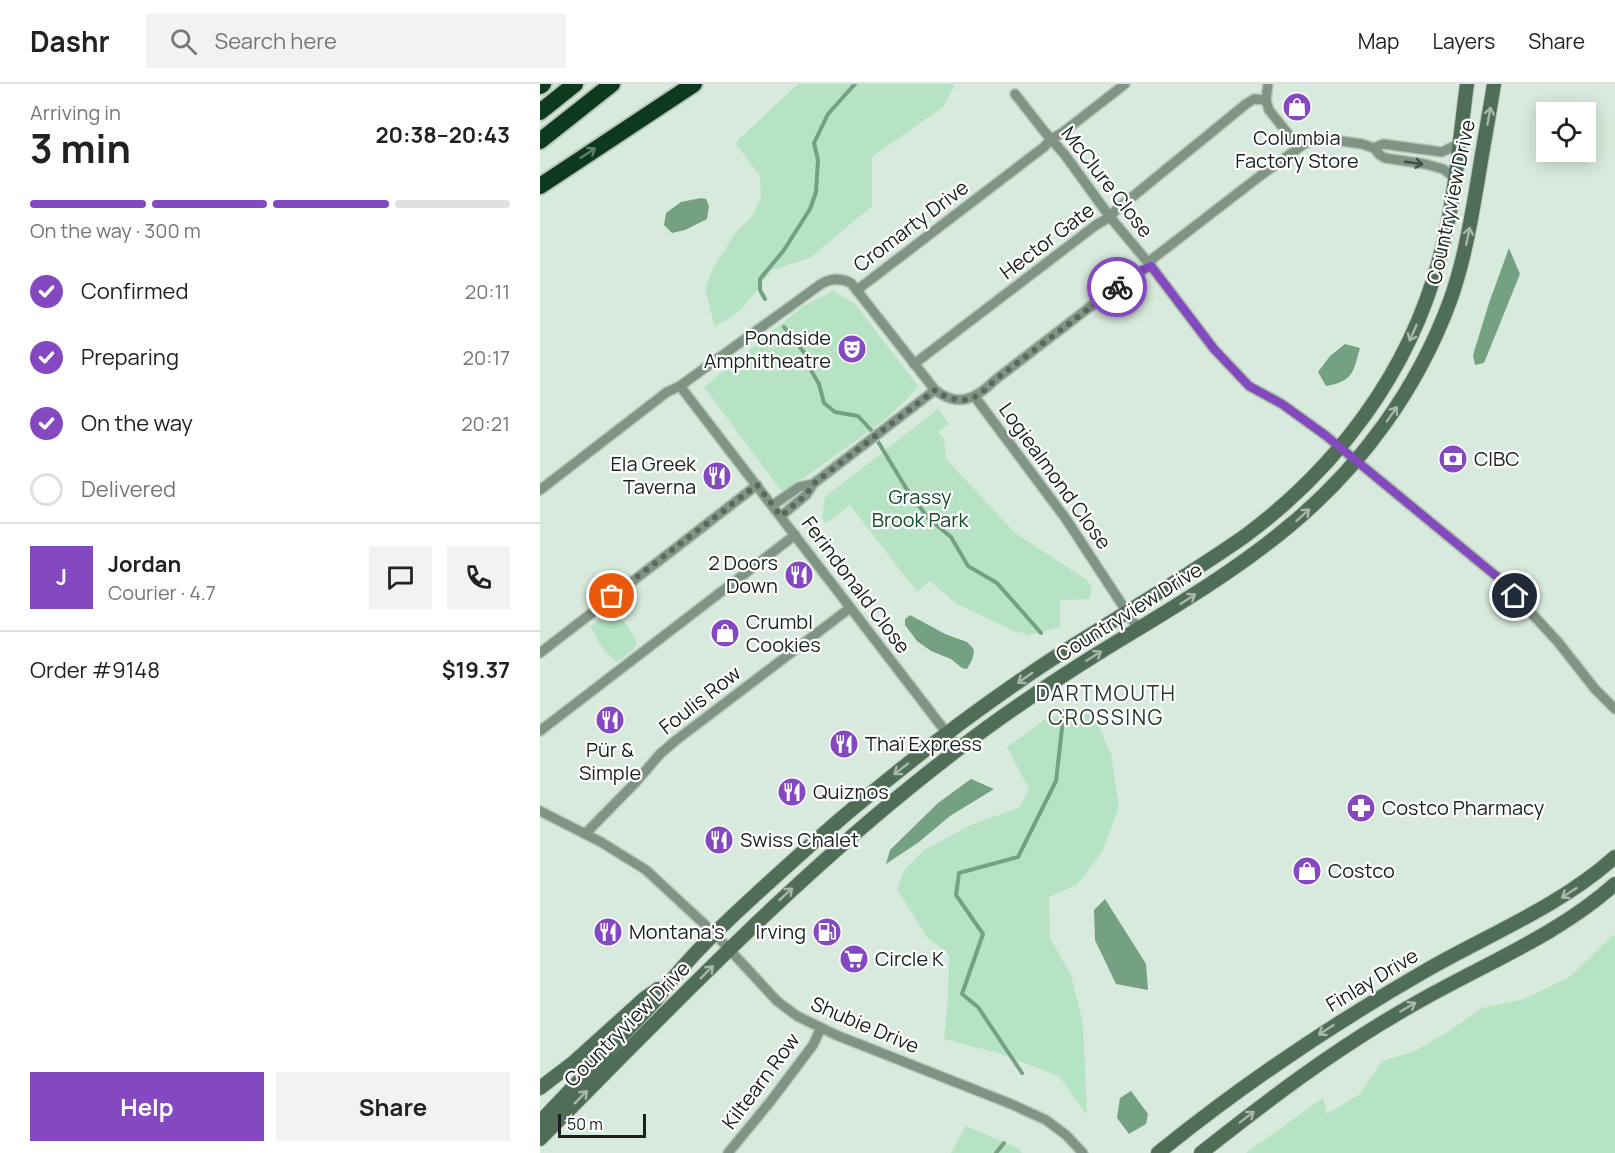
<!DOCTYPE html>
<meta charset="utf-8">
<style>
body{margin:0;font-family:Manrope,sans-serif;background:#f2f2f2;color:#222;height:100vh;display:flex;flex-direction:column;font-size:22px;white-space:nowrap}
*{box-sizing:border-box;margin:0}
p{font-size:20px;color:#767676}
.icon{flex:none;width:33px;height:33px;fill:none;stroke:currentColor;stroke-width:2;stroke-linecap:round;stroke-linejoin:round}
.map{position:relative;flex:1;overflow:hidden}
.details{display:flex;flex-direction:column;background:#fff;width:540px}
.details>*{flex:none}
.controls{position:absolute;left:996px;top:18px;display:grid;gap:12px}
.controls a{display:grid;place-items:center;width:60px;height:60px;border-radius:0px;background:#fff;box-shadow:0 3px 15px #0003;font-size:30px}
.scale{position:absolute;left:18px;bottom:15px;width:88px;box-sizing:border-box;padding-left:6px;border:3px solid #1a201c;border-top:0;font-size:16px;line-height:21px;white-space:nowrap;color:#1a201c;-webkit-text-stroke:4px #fff;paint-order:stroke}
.pin{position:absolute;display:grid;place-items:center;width:51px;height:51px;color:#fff;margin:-26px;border:3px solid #fff;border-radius:50%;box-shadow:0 2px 6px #0007}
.courier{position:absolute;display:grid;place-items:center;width:60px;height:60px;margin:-30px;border:4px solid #8449c0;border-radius:50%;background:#fff;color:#222;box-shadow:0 2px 8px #0007}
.overview em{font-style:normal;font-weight:700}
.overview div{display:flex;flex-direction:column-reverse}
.overview{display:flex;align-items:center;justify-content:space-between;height:102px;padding:0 30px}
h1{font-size:39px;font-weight:700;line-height:45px}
.bar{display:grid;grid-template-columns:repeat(4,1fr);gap:9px 6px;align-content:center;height:72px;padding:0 30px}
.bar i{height:8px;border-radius:4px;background:#e0e0e0}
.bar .on{background:#8449c0}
.bar p{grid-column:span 4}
.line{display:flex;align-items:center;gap:15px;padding:0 30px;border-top:2px solid #e0e0e0}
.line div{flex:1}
.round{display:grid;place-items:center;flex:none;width:63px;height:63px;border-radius:0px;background:#f2f2f2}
ol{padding:0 30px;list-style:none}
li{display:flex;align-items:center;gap:18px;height:66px}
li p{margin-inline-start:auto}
li .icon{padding:6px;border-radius:50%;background:#8449c0;color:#fff;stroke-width:4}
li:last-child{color:#767676}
li i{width:33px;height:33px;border:3px solid #e0e0e0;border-radius:50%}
.cta{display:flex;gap:12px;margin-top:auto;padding:12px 30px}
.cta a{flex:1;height:69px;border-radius:0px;background:#8449c0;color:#fff;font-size:24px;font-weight:700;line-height:69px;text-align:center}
.cta a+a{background:#f2f2f2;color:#222}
header{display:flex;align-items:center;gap:36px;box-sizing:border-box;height:84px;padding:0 30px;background:#fff;border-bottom:2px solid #e0e0e0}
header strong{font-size:28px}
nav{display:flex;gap:33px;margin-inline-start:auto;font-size:21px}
.search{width:420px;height:54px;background:#f2f2f2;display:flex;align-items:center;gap:15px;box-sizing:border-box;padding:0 21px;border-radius:0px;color:#767676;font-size:22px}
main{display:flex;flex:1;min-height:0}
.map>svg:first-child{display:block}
</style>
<header>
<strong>Dashr</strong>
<div class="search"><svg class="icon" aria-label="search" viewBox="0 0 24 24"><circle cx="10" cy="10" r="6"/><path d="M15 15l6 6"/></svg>Search here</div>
<nav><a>Map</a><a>Layers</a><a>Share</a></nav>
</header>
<main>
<section class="details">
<div class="overview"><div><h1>3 min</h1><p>Arriving in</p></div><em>20:38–20:43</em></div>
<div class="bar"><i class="on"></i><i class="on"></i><i class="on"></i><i></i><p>On the way · 300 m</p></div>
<ol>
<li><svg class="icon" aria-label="check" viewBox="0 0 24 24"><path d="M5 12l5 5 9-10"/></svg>Confirmed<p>20:11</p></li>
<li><svg class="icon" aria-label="check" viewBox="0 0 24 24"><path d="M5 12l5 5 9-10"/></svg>Preparing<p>20:17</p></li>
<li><svg class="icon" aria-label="check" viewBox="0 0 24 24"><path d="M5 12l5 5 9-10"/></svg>On the way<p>20:21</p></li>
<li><i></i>Delivered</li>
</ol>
<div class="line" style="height:108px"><b class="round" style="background:#8449c0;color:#fff">J</b><div><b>Jordan</b><p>Courier · 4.7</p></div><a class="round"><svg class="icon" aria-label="chat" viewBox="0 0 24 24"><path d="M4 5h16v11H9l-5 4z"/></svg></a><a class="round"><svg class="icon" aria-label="phone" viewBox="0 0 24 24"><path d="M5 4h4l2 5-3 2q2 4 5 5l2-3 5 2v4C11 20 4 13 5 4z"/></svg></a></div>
<div class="line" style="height:78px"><div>Order #9148</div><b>$19.37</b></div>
<div class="cta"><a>Help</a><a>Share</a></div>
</section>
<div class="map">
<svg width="1075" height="1069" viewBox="0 0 1075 1069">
<rect width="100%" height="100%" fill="#d8eadd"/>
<g fill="#b6e3c3">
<polygon points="258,0 413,0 414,3 403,23 332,73 332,122 270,174 232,186 202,225 175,243 165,205 173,184 196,148 211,134 221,115 220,92 195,59"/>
<polygon points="293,207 315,220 378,302 367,315 343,337 243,409 164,303 262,223"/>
<polygon points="398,325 409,340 398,348 404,355 406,375 475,449 547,496 552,504 550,515 520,516 520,543 486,552 484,548 478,549 415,519 390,497 377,508 310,421 286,439 282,434 285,413"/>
<path d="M71 528C84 535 91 546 97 559L93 566 77 578C65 569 57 557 51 543L61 533Z"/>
<polygon points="552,627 571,670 579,723 563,766 537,801 509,813 510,854 531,891 543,939 547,1031 519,992 458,969 404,955 408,911 409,871 387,853 357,805 364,786 384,766 433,740 479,724 489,705 467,663 508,633"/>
<polygon points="1073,851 1075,851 1075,1069 706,1069 783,1014 787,1030 820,1010 842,977 873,968 906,949 942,924 984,915 1031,892"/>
<polygon points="426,1042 477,1064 482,1069 411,1069"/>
</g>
<g fill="#74a181">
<polygon points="161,114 166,115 169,122 167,135 145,146 132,149 124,141 126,129 141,118"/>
<polygon points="969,164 980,190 944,279 935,281 933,271 949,219"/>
<path d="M805 260 820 264C813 288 814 297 786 302L778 288 790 272Z"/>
<polygon points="370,531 405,550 427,558 433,564 434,568 432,576 427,585 422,584 411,575 391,567 377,557 365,541 365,535"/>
<polygon points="431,695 454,705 410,732 379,758 346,780 350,766 398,719"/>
<polygon points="565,815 606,880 608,906 576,900 555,856 554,826"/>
<polygon points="591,1007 608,1030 606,1040 589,1050 577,1034 580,1014"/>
</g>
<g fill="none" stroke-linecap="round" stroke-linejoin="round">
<g stroke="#74a181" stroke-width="4">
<polyline points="225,215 220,206 220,195 244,166 270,125 276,108 278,76 274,59 288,30 315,0"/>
<polyline points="244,243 266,271 272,288 279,300 284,319 295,328 318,332 331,346 366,404 388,434 411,453 428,482 457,499 501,549"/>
<polyline points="482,989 438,923 422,910 443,850 416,811 419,789 478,773 516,697 524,627"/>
<polyline points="456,1069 464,1059"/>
</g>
<g stroke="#b6c6ba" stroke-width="12">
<g id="street">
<polyline points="728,0 726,16 729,26 753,56 764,60 780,54 822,60 834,64 840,71 845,74 885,80 903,85 915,94"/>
<polyline points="475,10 504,47 525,71 570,133 611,182 674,265 709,302 742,320 785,351 961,496 1018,558 1055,605 1075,625"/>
<polyline points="834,64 843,60 902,68 920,59"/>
<polyline points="317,206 504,63 511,55 522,49 585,0"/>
<polyline points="374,280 556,141 570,133 575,127 706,20 714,15 726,16"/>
<polyline points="140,302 419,665"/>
<polyline points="435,313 526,435 598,545"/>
<path d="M0 406 127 308 140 302 281 200C291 194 301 194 311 199L395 306C418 324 436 315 455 296L590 192 611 182V176L720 92 764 60"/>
<polyline points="233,421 259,403 273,400"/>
<polyline points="241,432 266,411 273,400 395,306"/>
<polyline points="0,569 217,401"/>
<polyline points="0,647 255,451"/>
<polyline points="0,727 61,758 106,786 175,850 237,917 257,932 296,951 471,1020 506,1036 526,1051 543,1069"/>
<polyline points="45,750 95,699 120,670 135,657 310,524"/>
<polyline points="188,1069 230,1018 273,961 281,944"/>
</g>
</g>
<g stroke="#b6c6ba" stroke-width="16">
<g id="secondary">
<polyline points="0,1004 34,978 105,914 118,905"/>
<path d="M0 1038 115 917C149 871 192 832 235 793 320 715 410 643 506 579 572 536 641 497 705 452 798 383 869 288 899 176 915 119 919 59 927 0"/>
<path d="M0 1055C134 920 265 782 416 667 461 632 509 600 557 570 622 530 689 492 748 443 820 384 877 306 910 217 924 178 931 136 938 95 943 63 949 32 954 0"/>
<path d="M618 1069C702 1001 791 941 885 887 949 850 1019 823 1075 773"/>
<path d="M661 1069C728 1016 795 965 869 923 937 883 1016 853 1075 800"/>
</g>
</g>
<g stroke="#b6c6ba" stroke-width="20">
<g id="highway">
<polyline points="0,2 3,0"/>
<polyline points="0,28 35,0"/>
<polyline points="0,57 72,0"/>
<polyline points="0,102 154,0"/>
</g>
</g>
<use href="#street" stroke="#809485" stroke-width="9"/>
<use href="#secondary" stroke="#506d58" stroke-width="14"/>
<use href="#highway" stroke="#0d3a1f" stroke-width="16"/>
</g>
<defs><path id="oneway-shaft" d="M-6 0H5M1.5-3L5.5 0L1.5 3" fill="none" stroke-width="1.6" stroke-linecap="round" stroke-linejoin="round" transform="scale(1.5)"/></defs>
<g stroke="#a8b6ac">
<use href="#oneway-shaft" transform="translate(949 32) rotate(-80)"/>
<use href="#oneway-shaft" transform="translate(928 152) rotate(-78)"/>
<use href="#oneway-shaft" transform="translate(873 249) rotate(114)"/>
<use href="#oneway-shaft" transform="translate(852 330) rotate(-55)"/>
<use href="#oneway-shaft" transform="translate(763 431) rotate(-42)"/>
<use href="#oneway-shaft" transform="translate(648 515) rotate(-33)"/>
<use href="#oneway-shaft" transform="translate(554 572) rotate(-32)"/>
<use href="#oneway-shaft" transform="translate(485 594) rotate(145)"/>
<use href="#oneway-shaft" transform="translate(361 685) rotate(142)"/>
<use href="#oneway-shaft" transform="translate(1029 809) rotate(147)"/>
<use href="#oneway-shaft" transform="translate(246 810) rotate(-43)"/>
<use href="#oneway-shaft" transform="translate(167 888) rotate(-45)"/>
<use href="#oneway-shaft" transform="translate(868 923) rotate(-30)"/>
<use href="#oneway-shaft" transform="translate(786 946) rotate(147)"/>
<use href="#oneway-shaft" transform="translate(41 1013) rotate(-45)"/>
<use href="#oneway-shaft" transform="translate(707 1033) rotate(-37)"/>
</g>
<use stroke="#627f6d" href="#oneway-shaft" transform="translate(48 69) rotate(-33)"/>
<use stroke="#434e46" href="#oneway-shaft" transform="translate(874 79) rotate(8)"/>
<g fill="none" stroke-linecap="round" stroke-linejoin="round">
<path stroke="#5c6760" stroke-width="6" stroke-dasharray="0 10.8" d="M72 512 217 401 241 432 266 411 273 400 395 306C404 313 417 318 429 315 442 312 449 300 459 293 498 263 538 233 577 203"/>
<polyline stroke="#8449c0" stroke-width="8" points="577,203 590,192 611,182 674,265 709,302 742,320 785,351 961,496 975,512"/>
</g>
<defs>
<g id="shop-disc" transform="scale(1.5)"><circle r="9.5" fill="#8449c0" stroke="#fff"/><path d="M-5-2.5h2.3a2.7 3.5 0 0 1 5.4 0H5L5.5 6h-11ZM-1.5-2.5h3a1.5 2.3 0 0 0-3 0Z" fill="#fff"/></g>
<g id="theatre-disc" transform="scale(1.5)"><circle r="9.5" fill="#8449c0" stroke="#fff"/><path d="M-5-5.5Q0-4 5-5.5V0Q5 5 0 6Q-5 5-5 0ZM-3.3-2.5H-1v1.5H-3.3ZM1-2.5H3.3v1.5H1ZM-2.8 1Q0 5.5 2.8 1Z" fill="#fff"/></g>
<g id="bank-disc" transform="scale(1.5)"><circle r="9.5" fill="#8449c0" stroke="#fff"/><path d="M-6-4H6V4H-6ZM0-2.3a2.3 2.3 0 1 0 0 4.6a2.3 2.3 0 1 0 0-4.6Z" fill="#fff"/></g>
<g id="restaurant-disc" transform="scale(1.5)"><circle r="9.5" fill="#8449c0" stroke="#fff"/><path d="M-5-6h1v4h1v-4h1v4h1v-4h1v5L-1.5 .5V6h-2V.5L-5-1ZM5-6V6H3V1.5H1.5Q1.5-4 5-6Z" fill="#fff"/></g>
<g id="pharmacy-disc" transform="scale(1.5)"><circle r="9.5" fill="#8449c0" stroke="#fff"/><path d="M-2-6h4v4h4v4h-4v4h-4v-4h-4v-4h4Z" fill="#fff"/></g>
<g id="fuel-disc" transform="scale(1.5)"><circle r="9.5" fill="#8449c0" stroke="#fff"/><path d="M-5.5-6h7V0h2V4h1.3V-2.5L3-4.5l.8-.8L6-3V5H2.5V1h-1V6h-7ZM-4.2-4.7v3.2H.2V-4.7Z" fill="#fff"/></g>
<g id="supermarket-disc" transform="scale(1.5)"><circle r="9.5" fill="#8449c0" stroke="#fff"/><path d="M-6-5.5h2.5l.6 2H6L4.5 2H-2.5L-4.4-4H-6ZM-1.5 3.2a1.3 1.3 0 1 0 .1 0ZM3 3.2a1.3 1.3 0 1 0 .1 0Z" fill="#fff"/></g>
</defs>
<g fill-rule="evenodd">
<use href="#shop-disc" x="757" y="23"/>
<use href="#theatre-disc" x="312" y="265"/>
<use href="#bank-disc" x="913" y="375"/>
<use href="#restaurant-disc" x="177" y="392"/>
<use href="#restaurant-disc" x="259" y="491"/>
<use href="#shop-disc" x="185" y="549"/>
<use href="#restaurant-disc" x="70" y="636"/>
<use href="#restaurant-disc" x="304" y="660"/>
<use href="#restaurant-disc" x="252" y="708"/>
<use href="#pharmacy-disc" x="821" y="724"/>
<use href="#restaurant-disc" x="179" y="756"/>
<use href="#shop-disc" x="767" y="787"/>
<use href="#restaurant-disc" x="68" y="848"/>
<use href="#fuel-disc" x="287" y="848"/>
<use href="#supermarket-disc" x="314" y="875"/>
</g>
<g text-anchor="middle" stroke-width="4.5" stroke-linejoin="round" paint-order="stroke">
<g font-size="20" fill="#1a201c" stroke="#fff" text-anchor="start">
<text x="757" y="61" text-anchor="middle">Columbia<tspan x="757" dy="23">Factory Store</tspan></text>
<text x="291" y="261" text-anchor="end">Pondside<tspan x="291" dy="23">Amphitheatre</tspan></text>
<text x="934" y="382">CIBC</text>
<text x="156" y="387" text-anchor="end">Ela Greek<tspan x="156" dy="23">Taverna</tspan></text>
<text x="238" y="486" text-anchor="end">2 Doors<tspan x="238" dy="23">Down</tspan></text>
<text x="206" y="545">Crumbl<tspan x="206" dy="23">Cookies</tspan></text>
<text x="325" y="667">Thaï Express</text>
<text x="70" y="673" text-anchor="middle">Pür &amp;<tspan x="70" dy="23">Simple</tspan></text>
<text x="273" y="715">Quiznos</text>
<text x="842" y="731">Costco Pharmacy</text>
<text x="200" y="763">Swiss Chalet</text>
<text x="788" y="794">Costco</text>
<text x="89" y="855">Montana's</text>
<text x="266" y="855" text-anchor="end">Irving</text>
<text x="335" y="882">Circle K</text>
</g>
<g font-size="20" fill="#1a201c" stroke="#fff">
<text transform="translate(567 98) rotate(52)" y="7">McClure Close</text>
<text transform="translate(911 118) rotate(-78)" y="7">Countryview Drive</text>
<text transform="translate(371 142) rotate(-37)" y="7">Cromarty Drive</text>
<text transform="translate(507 157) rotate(-37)" y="7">Hector Gate</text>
<text transform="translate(515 392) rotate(54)" y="7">Logiealmond Close</text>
<text transform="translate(316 501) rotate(53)" y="7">Ferindonald Close</text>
<text transform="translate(589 528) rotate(-32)" y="7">Countryview Drive</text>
<text transform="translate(160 616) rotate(-38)" y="7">Foulis Row</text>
<text transform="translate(832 896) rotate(-31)" y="7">Finlay Drive</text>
<text transform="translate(87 940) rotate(-45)" y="7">Countryview Drive</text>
<text transform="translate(325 941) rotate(23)" y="7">Shubie Drive</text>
<text transform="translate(221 997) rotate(-53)" y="7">Kiltearn Row</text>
</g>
<g font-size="20" fill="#164b2b" stroke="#fff">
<text x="380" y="420">Grassy<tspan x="380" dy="23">Brook Park</tspan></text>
</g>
<g font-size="21" letter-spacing="1.5" fill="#2b392f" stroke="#fff">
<text x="566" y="617">DARTMOUTH<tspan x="566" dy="24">CROSSING</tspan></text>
</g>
</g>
</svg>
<div class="controls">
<a><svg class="icon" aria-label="locate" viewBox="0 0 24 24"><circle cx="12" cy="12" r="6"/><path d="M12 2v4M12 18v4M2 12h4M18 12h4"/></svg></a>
</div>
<div class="scale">50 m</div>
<div class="pin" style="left:72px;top:512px;background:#ea580c"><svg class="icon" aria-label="bag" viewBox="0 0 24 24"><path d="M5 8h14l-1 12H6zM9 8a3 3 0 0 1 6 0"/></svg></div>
<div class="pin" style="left:975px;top:512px;background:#1f2937"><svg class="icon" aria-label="home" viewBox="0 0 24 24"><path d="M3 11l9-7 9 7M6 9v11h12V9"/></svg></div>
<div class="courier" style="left:577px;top:203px"><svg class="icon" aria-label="bike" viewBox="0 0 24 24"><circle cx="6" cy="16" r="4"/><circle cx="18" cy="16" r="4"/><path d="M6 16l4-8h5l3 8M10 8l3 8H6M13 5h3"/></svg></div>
</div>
</main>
